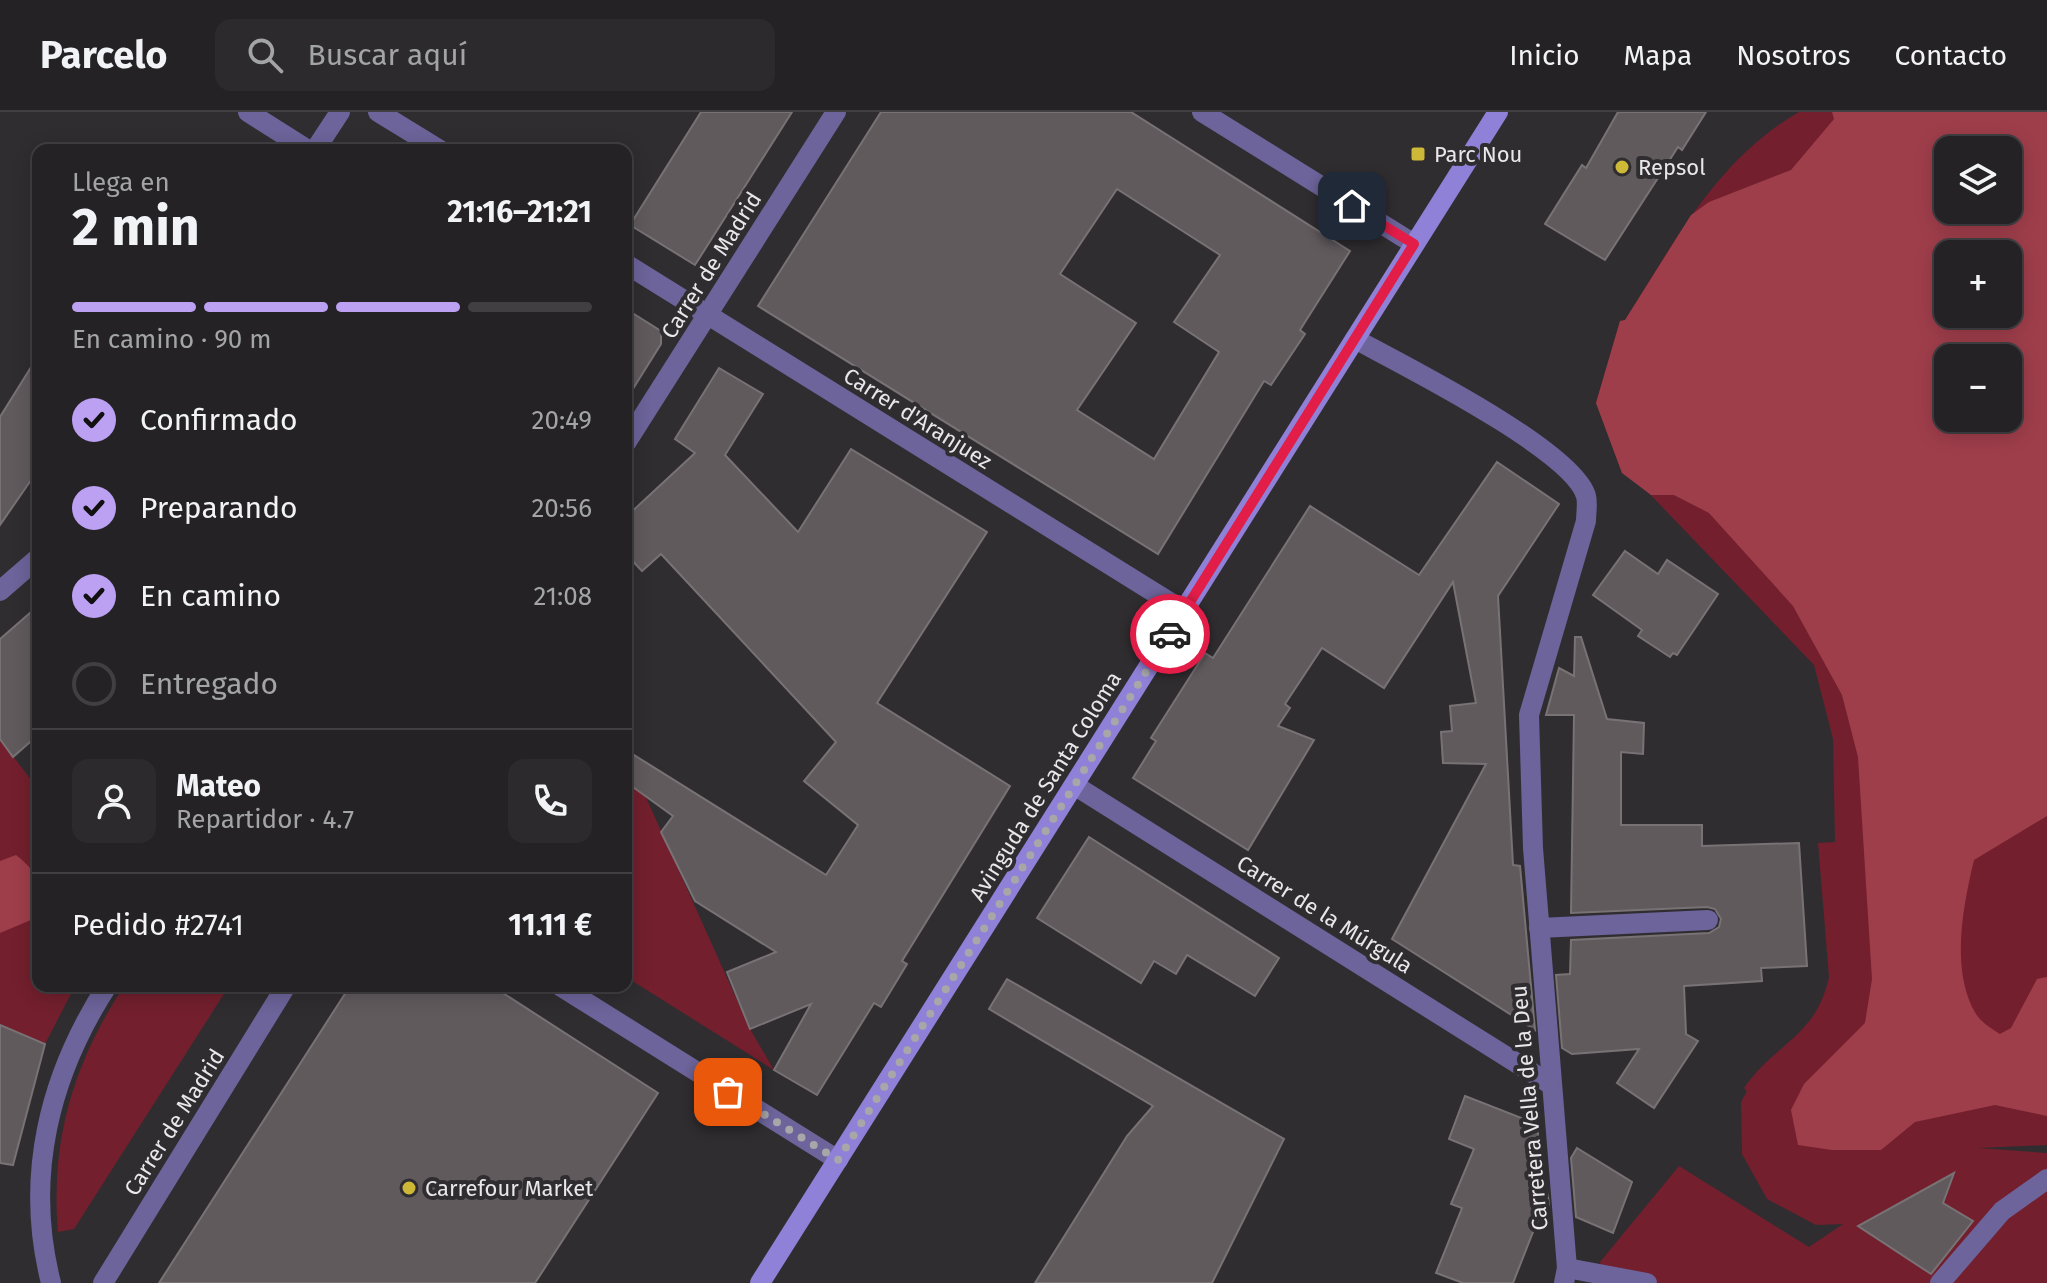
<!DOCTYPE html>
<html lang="es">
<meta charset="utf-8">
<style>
body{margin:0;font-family:"Fira Sans",sans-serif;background:#2c2a2d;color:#f1f3f6;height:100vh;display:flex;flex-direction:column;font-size:30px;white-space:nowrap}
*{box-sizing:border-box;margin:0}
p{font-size:26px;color:#a3a4a7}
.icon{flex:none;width:44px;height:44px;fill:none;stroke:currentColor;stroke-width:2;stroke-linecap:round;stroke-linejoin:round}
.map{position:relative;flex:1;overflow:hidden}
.sheet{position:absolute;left:32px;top:32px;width:600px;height:848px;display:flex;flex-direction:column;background:#242225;border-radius:16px;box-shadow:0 4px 20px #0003,0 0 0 2px #413f42}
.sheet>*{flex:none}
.controls{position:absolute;left:1934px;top:24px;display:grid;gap:16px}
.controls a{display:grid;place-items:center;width:88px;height:88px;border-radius:16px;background:#242225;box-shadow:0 4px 20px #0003,0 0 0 2px #413f42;font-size:40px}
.pin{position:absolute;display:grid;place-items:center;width:68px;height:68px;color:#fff;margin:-34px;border-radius:16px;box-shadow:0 4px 12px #0006}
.courier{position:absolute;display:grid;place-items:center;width:80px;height:80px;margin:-40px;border:6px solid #e11d48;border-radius:50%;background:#fff;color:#222;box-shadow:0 2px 10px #0007}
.overview em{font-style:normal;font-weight:700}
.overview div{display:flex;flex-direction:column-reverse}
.overview{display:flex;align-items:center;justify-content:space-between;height:136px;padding:0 40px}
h1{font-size:52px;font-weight:700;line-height:60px}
.bar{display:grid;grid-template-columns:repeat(4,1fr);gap:12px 8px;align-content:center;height:96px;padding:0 40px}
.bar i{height:10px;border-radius:6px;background:#413f42}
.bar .selected{background:#bca0f2}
.bar p{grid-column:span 4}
.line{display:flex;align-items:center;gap:20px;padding:0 40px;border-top:2px solid #413f42}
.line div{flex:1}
.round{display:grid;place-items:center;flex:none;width:84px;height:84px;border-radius:16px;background:#2c2a2d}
ol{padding:0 40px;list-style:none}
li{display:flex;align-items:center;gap:24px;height:88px}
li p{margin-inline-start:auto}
li .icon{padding:8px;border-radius:50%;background:#bca0f2;color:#111;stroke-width:4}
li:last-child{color:#a3a4a7}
li i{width:44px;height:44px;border:4px solid #413f42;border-radius:50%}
header{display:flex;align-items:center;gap:48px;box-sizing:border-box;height:112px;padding:0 40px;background:#242225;border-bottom:2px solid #413f42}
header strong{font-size:38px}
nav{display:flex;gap:44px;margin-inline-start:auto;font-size:28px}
.search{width:560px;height:72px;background:#2c2a2d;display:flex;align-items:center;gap:20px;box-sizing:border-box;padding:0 28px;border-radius:16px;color:#a3a4a7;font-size:30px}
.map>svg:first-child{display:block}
</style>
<header>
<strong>Parcelo</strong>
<div class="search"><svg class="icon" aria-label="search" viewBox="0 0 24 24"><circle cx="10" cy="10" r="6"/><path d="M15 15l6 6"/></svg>Buscar aquí</div>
<nav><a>Inicio</a><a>Mapa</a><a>Nosotros</a><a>Contacto</a></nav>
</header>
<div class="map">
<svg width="2047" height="1171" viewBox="0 0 2047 1171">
<rect width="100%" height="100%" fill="#302d31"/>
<g fill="#731f2d" fill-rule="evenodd">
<path d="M1799 0H2047V1033L1979 1036 2047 1041V1171H1604L1600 1150 1679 1054 1809 1135 1843 1112 1816 1113 1767 1087 1742 1042 1741 990 1747 979 1744 976C1776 930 1816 925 1829 865L1818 731 1835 730 1833 627 1814 553 1641 373 1622 361 1596 291 1620 209 1625 208C1674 131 1717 47 1799 0ZM1948 38H2008V98H1948ZM1948 142H2008V202H1948ZM1948 246H2008V306H1948Z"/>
<polygon points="0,627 38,677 38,874 75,874 45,932 0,913"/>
<polygon points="626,641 750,917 774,958 626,865"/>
<path d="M124 874H229L74 1117 58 1120C50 1028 74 950 124 874Z"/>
</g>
<g fill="#9f3e4b" fill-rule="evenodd">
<path d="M1832 0H2047V704L1974 748C1963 794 1950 859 1976 902 1981 910 1992 917 2000 922L2011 916 2037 867 2047 865V1004L1995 993 1915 1010 1881 1038H1832L1798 1033 1791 998 1804 972 1865 911 1872 867 1858 645 1842 583 1793 494 1709 401 1674 383H1651L1622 361 1596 291 1620 209 1625 208 1691 103 1709 90 1791 58 1834 7ZM1948 38H2008V98H1948ZM1948 142H2008V202H1948ZM1948 246H2008V306H1948Z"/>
<path d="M16 743C43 764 38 773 38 805L0 821V749Z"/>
</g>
<g fill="#605a5d" stroke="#787275" stroke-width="2" fill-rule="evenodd">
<polygon points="701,0 792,0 695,153 630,113"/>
<path d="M881 0H1131L1350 139 1300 218 1305 222 1271 273 1264 269 1158 442 758 194ZM1117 77 1220 143 1174 210 1219 240 1154 347 1077 298 1136 211 1060 162Z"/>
<polygon points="1618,0 1706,0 1682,38 1678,35 1605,148 1545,112 1582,53 1586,56"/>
<polygon points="626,197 661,219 661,232 626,288"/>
<polygon points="38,244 38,358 0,413 0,305"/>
<polygon points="719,256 763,282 725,343 798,420 851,337 987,420 877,591 1010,674 902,849 907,852 881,895 874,891 817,983 774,958 811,892 750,917 727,860 776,840 695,789 661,720 673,704 626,670 626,638 826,763 858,713 804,669 836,630 661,442 642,459 626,442 626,405 695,341 675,327"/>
<polygon points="1497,350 1559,392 1498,484 1513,753 1520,754 1535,918 1392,827 1486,652 1443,651 1441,620 1452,619 1450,594 1476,591 1453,470 1384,576 1322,536 1285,592 1290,596 1278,614 1314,628 1248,738 1133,666 1156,629 1151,626 1205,541 1213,546 1310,394 1419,463"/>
<polygon points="1625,439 1658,462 1667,448 1718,482 1677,543 1673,541 1670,545 1638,524 1642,518 1593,483"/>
<polygon points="38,494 38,623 13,645 0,627 0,527"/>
<polygon points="1575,525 1581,525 1607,607 1644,611 1643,642 1621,640 1621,713 1702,713 1702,734 1799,731 1807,854 1761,856 1762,869 1684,874 1686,922 1698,929 1654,996 1617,971 1639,937 1572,942 1562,936 1556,863 1570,862 1571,828 1709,821 1719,815 1721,807 1715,797 1707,795 1571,801 1574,603 1546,603 1559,556 1574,564"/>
<polygon points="1089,725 1279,846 1255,884 1187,843 1176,862 1154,849 1141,871 1037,806"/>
<polygon points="1007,867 1284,1027 1212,1171 1035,1171 1127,1024 1153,994 989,897"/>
<polygon points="350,874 492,874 658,981 535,1171 159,1171"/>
<polygon points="0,913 45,932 13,1053 0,1051"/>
<polygon points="1465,984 1537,1012 1544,1091 1548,1084 1549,1094 1544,1092 1513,1171 1463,1171 1436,1161 1462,1096 1451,1092 1474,1037 1449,1027"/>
<polygon points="1577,1036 1632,1070 1613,1121 1576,1105 1571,1046"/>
<polygon points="1954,1061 1943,1091 1973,1109 1931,1162 1858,1114"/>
</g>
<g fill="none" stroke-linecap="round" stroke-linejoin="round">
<g stroke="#6c649a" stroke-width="20">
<polyline points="248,0 308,38"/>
<polyline points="378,0 440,38"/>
<polyline points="1202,0 1414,132"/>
<polyline points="315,38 340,0"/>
<polyline points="626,152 1184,499"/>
<path d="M1355 227C1401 252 1573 338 1586 384 1588 391 1586 401 1586 409L1529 603 1533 736 1567 1156 1564 1171"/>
<polyline points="626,331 836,0"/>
<polyline points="0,479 38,446"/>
<polyline points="1074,673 1550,972"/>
<polyline points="1539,816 1708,808"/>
<polyline points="560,874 838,1048"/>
<polyline points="1567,1156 1647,1171"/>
<path d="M51 1171C24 1065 49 964 107 874"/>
<polyline points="103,1171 286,874"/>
<polyline points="1940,1171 2002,1099 2047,1067"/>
</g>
<polyline stroke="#8f80d8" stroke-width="20" points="760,1171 1498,0"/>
</g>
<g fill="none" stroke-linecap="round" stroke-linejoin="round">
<polyline stroke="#a8a6a9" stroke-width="8" stroke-dasharray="0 14.4" points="728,980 838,1048 1170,522"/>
<polyline stroke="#e11d48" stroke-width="10" points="1170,522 1414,132 1352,94"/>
</g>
<g fill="#ceb837" stroke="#302d31" stroke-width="3">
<rect x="1410" y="34" width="16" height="16" rx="4"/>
<circle cx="1622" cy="55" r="8"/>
<circle cx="409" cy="1076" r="8"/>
</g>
<g text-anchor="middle" stroke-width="8" stroke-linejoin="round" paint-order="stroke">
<g font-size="22" fill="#e9e7ea" stroke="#302d31" text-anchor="start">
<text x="1434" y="50">Parc Nou</text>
<text x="1638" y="63">Repsol</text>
<text x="425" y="1084">Carrefour Market</text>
</g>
<g font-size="22" fill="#e9e7ea" stroke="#302d31">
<text transform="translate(711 153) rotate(-58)" y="8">Carrer de Madrid</text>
<text transform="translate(918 306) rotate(32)" y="8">Carrer d'Aranjuez</text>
<text transform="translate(1045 674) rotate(-58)" y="8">Avinguda de Santa Coloma</text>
<text transform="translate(1325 802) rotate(32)" y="8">Carrer de la Múrgula</text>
<text transform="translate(1529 996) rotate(-95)" y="8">Carretera Vella de la Deu</text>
<text transform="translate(174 1010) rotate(-58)" y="8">Carrer de Madrid</text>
</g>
</g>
</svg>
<div class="controls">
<a><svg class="icon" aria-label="layers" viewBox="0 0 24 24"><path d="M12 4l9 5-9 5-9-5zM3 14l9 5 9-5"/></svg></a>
<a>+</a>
<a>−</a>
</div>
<div class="pin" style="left:728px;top:980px;background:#ea580c"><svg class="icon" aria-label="bag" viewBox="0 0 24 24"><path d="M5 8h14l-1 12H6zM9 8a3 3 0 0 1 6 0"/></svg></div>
<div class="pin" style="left:1352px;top:94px;background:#1f2937"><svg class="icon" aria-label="home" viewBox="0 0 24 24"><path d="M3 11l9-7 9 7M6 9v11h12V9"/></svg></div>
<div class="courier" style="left:1170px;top:522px"><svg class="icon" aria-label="car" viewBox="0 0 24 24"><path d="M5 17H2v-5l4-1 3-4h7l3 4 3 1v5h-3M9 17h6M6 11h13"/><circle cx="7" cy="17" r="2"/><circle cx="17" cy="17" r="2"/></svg></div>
<section class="sheet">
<div class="overview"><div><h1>2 min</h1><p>Llega en</p></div><em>21:16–21:21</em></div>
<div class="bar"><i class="selected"></i><i class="selected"></i><i class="selected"></i><i></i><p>En camino · 90 m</p></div>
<ol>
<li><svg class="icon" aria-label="check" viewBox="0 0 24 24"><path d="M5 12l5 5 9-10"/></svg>Confirmado<p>20:49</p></li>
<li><svg class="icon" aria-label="check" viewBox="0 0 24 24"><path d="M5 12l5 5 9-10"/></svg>Preparando<p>20:56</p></li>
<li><svg class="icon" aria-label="check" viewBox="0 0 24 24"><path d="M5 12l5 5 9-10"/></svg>En camino<p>21:08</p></li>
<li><i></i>Entregado</li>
</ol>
<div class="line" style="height:144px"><a class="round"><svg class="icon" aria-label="person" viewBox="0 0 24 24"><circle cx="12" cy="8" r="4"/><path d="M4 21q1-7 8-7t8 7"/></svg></a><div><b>Mateo</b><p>Repartidor · 4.7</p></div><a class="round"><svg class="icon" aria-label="phone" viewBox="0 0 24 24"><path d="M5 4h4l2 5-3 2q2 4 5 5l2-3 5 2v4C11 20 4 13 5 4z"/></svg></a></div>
<div class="line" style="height:104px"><div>Pedido #2741</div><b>11.11 €</b></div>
</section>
</div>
